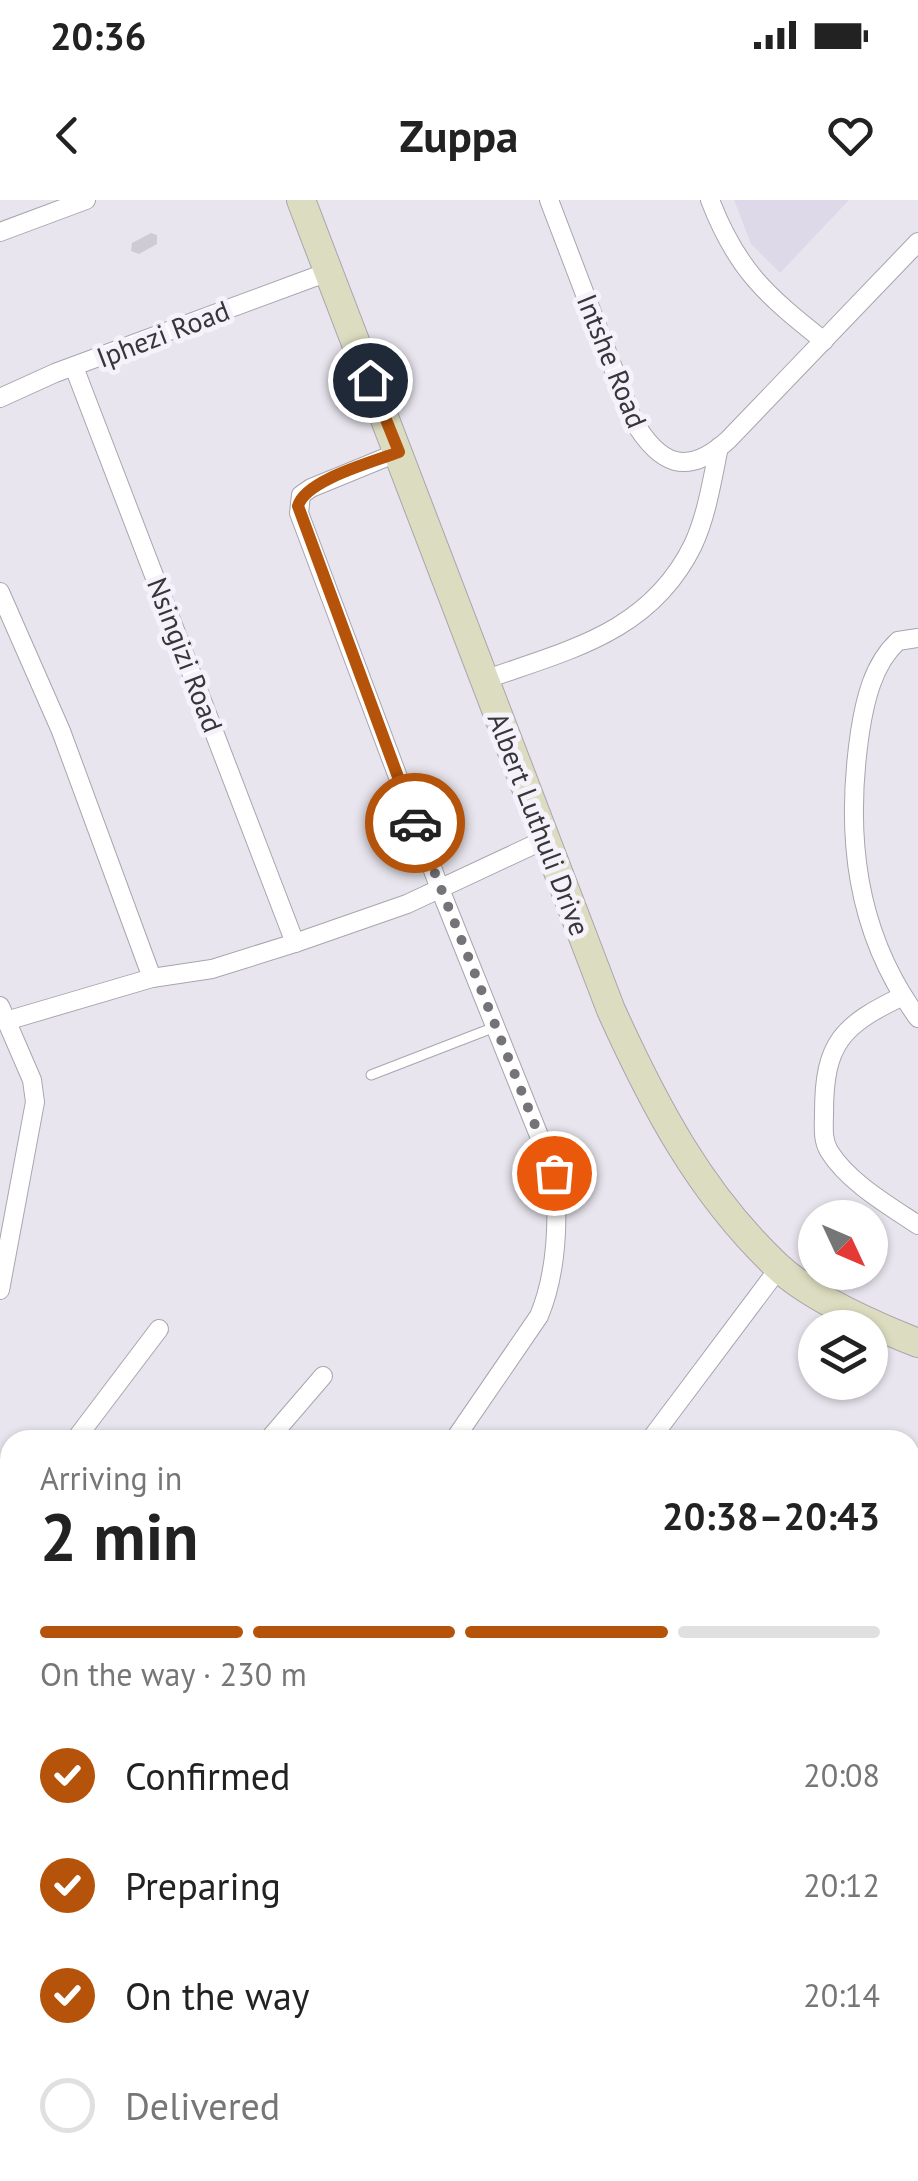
<!DOCTYPE html>
<meta charset="utf-8">
<style>
body{margin:0;font-family:"PT Sans",sans-serif;background:#f2f2f2;color:#222;height:100vh;display:flex;flex-direction:column;font-size:38px;white-space:nowrap}
*{box-sizing:border-box;margin:0}
p{font-size:32px;color:#767676}
.icon{flex:none;width:55px;height:55px;fill:none;stroke:currentColor;stroke-width:2;stroke-linecap:round;stroke-linejoin:round}
.map{position:relative;flex:1;overflow:hidden}
.sheet{position:absolute;left:0px;top:1230px;width:920px;height:752px;display:flex;flex-direction:column;background:#fff;border-radius:30px 30px 0 0;box-shadow:0 2px 8px #0004}
.sheet>*{flex:none}
.needle{width:65px;rotate:134deg}
.buttons{position:absolute;left:798px;top:1000px;display:grid;gap:20px}
.buttons a{display:grid;place-items:center;width:90px;height:90px;border-radius:50%;background:#fff;box-shadow:0 2px 8px #0004;font-size:50px}
.pin{position:absolute;display:grid;place-items:center;width:85px;height:85px;color:#fff;margin:-42px;border:5px solid #fff;border-radius:50%;box-shadow:0 2px 10px #0007}
.courier{position:absolute;display:grid;place-items:center;width:100px;height:100px;margin:-50px;border:8px solid #b45309;border-radius:50%;background:#fff;color:#222;box-shadow:0 2px 12px #0007}
.overview em{font-style:normal;font-weight:700}
.overview div{display:flex;flex-direction:column-reverse}
.overview{display:flex;align-items:center;justify-content:space-between;height:170px;padding:0 40px}
h1{font-size:65px;font-weight:700;line-height:75px}
.bar{display:grid;grid-template-columns:repeat(4,1fr);gap:15px 10px;align-content:center;height:120px;padding:0 40px}
.bar i{height:12px;border-radius:8px;background:#e0e0e0}
.bar .active{background:#b45309}
.bar p{grid-column:span 4}
ol{padding:0 40px;list-style:none}
li{display:flex;align-items:center;gap:30px;height:110px}
li p{margin-inline-start:auto}
li .icon{padding:10px;border-radius:50%;background:#b45309;color:#fff;stroke-width:4}
li:last-child{color:#767676}
li i{width:55px;height:55px;border:5px solid #e0e0e0;border-radius:50%}
.status{display:flex;justify-content:space-between;align-items:center;height:70px;padding:0 50px;background:#fff;direction:ltr}
.status svg{height:28px;fill:currentColor}
header{display:flex;justify-content:space-between;align-items:center;height:130px;padding:0 40px;background:#fff;font-size:45px;font-weight:700}
.map>svg:first-child{display:block}
</style>
<div class="status"><b>20:36</b><svg viewBox="0 0 49 12"><path d="M0 12V9h3v3zM5 12V6h3v6zM10 12V3h3v9zM15 12V0h3v12zM26 1h20v11H26zM47 4h2v5h-2z"/></svg></div>
<header><svg class="icon" aria-label="back" viewBox="0 0 24 24"><path d="M15 5l-7 7 7 7"/></svg>Zuppa<svg class="icon" aria-label="heart" viewBox="0 0 24 24"><path d="M12 20l-8-8c-3-5 5-10 8-4 3-6 11-1 8 4z"/></svg></header>
<div class="map">
<svg width="918" height="1981" viewBox="0 0 918 1981">
<rect width="100%" height="100%" fill="#e8e5ee"/>
<polygon fill="#ded9e9" points="734,0 849,0 780,73 751,44"/>
<polygon fill="#cecbd4" points="151,33 157,35 157,44 139,54 131,51 132,43"/>
<g fill="none" stroke-linecap="round" stroke-linejoin="round">
<g stroke="#a8a5ae" stroke-width="11">
<polyline id="lane" points="371,875 495,827"/>
</g>
<g stroke="#a8a5ae" stroke-width="20">
<g id="street">
<path d="M549 0 633 220C659 264 686 278 728 240L918 42"/>
<path d="M710 0C737 70 766 95 824 141"/>
<polyline points="0,32 86,0"/>
<polyline points="74,167 295,743"/>
<polyline points="0,198 55,173 328,72"/>
<path d="M399 252 311 288 301 295 299 313 440 689 554 973C559 1019 557 1073 539 1116L454 1240"/>
<polyline points="0,392 61,531 152,778"/>
<path d="M918 438 898 441C873 464 865 500 860 532 845 634 855 732 918 818"/>
<path d="M484 480C568 450 650 433 693 345 707 315 712 280 719 247"/>
<path d="M903 796C842 825 824 843 824 913 824 926 822 939 829 951 848 982 888 1005 918 1025"/>
<polyline points="0,806 32,880 35,902 0,1090"/>
<polyline points="6,821 152,778 212,769 295,743 407,704 546,639"/>
<polyline points="75,1240 159,1129"/>
<polyline points="268,1240 323,1176"/>
<polyline points="650,1240 779,1068"/>
<polyline points="0,1339 10,1326"/>
<polyline points="0,1357 10,1365"/>
<polyline points="910,1489 918,1483"/>
<polyline points="910,1737 918,1725"/>
<polyline points="0,1863 10,1849"/>
<polyline points="813,1972 826,1981"/>
<polyline points="111,1981 118,1972"/>
<polyline points="588,1981 594,1972"/>
</g>
</g>
<g stroke="#a8a5ae" stroke-width="30">
<path id="secondary" d="M301 0 611 810C654 905 700 993 777 1066 811 1098 875 1126 918 1143"/>
</g>
<use href="#lane" stroke="#fff" stroke-width="9"/>
<use href="#street" stroke="#fff" stroke-width="18"/>
<use href="#secondary" stroke="#dcddc0" stroke-width="28"/>
</g>
<g fill="none" stroke-linecap="round" stroke-linejoin="round">
<polyline stroke="#757378" stroke-width="10" stroke-dasharray="0 18" points="415,623 554,973"/>
<path stroke="#b45309" stroke-width="12" d="M370 180 399 252C373 262 305 280 298 306L415 623"/>
</g>
<g text-anchor="middle" stroke-width="10" stroke-linejoin="round" paint-order="stroke">
<g font-size="28" fill="#373639" stroke="#f5f2fb">
<text transform="translate(163 134) rotate(-21)" y="10">Iphezi Road</text>
<text transform="translate(612 161) rotate(68)" y="10">Intshe Road</text>
<text transform="translate(185 455) rotate(69)" y="10">Nsingizi Road</text>
<text transform="translate(539 624) rotate(69)" y="10">Albert Luthuli Drive</text>
</g>
</g>
</svg>
<div class="buttons">
<a><svg class="needle" viewBox="-14 -14 28 28"><path d="M0-13l5 13h-10z" fill="#e53935"/><path d="M0 13l5-13h-10z" fill="#767676"/></svg></a>
<a><svg class="icon" aria-label="layers" viewBox="0 0 24 24"><path d="M12 4l9 5-9 5-9-5zM3 14l9 5 9-5"/></svg></a>
</div>
<div class="pin" style="left:554px;top:973px;background:#ea580c"><svg class="icon" aria-label="bag" viewBox="0 0 24 24"><path d="M5 8h14l-1 12H6zM9 8a3 3 0 0 1 6 0"/></svg></div>
<div class="pin" style="left:370px;top:180px;background:#1f2937"><svg class="icon" aria-label="home" viewBox="0 0 24 24"><path d="M3 11l9-7 9 7M6 9v11h12V9"/></svg></div>
<div class="courier" style="left:415px;top:623px"><svg class="icon" aria-label="car" viewBox="0 0 24 24"><path d="M5 17H2v-5l4-1 3-4h7l3 4 3 1v5h-3M9 17h6M6 11h13"/><circle cx="7" cy="17" r="2"/><circle cx="17" cy="17" r="2"/></svg></div>
<section class="sheet">
<div class="overview"><div><h1>2 min</h1><p>Arriving in</p></div><em>20:38–20:43</em></div>
<div class="bar"><i class="active"></i><i class="active"></i><i class="active"></i><i></i><p>On the way · 230 m</p></div>
<ol>
<li><svg class="icon" aria-label="check" viewBox="0 0 24 24"><path d="M5 12l5 5 9-10"/></svg>Confirmed<p>20:08</p></li>
<li><svg class="icon" aria-label="check" viewBox="0 0 24 24"><path d="M5 12l5 5 9-10"/></svg>Preparing<p>20:12</p></li>
<li><svg class="icon" aria-label="check" viewBox="0 0 24 24"><path d="M5 12l5 5 9-10"/></svg>On the way<p>20:14</p></li>
<li><i></i>Delivered</li>
</ol>
</section>
</div>
